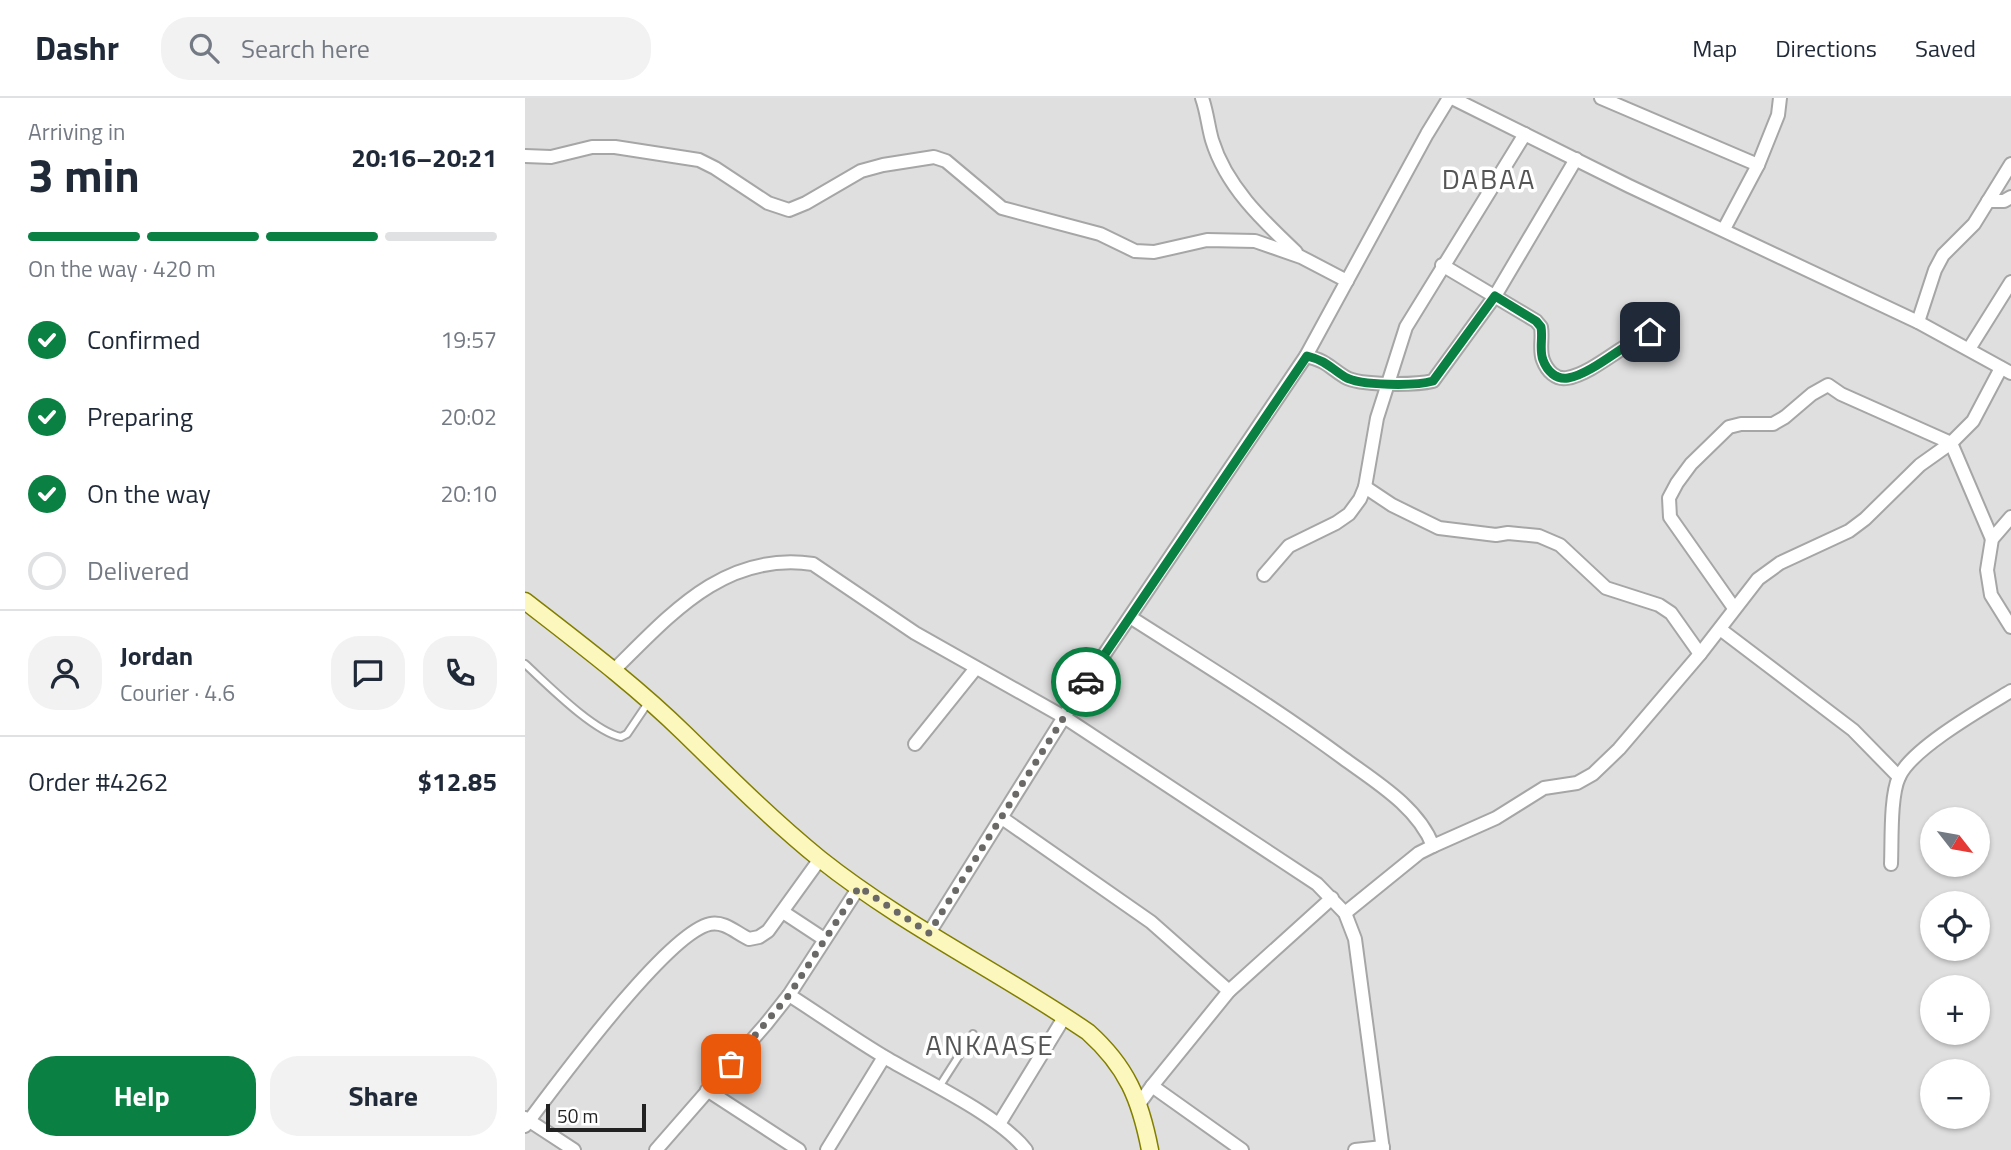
<!DOCTYPE html>
<meta charset="utf-8">
<style>
body{margin:0;font-family:"Titillium Web",sans-serif;background:#f2f2f3;color:#1f2937;height:100vh;display:flex;flex-direction:column;font-size:26px;white-space:nowrap}
*{box-sizing:border-box;margin:0}
p{font-size:23px;color:#747a83}
.icon{flex:none;width:38px;height:38px;fill:none;stroke:currentColor;stroke-width:2;stroke-linecap:round;stroke-linejoin:round}
.map{position:relative;flex:1;overflow:hidden}
.drawer{display:flex;flex-direction:column;background:#fff;width:525px}
.drawer>*{flex:none}
.needle{width:46px;rotate:121deg}
.fabs{position:absolute;left:1395px;top:709px;display:grid;gap:14px}
.fabs a{display:grid;place-items:center;width:70px;height:70px;border-radius:50%;background:#fff;box-shadow:0 2px 5px #0004;font-size:35px}
.scale{position:absolute;left:21px;bottom:18px;width:100px;box-sizing:border-box;padding-left:7px;border:4px solid #222;border-top:0;font-size:19px;line-height:24px;white-space:nowrap;color:#222;-webkit-text-stroke:5px #fff;paint-order:stroke}
.pin{position:absolute;display:grid;place-items:center;width:60px;height:60px;color:#fff;margin:-30px;border-radius:14px;box-shadow:0 4px 10px #0006}
.courier{position:absolute;display:grid;place-items:center;width:70px;height:70px;margin:-35px;border:5px solid #0b8043;border-radius:50%;background:#fff;color:#222;box-shadow:0 2px 9px #0007}
.summary em{font-style:normal;font-weight:700}
.summary div{display:flex;flex-direction:column-reverse}
.summary{display:flex;align-items:center;justify-content:space-between;height:119px;padding:0 28px}
h1{font-size:46px;font-weight:700;line-height:52px}
.bar{display:grid;grid-template-columns:repeat(4,1fr);gap:10px 7px;align-content:center;height:84px;padding:0 28px}
.bar i{height:9px;border-radius:5px;background:#e0e1e3}
.bar .selected{background:#0b8043}
.bar p{grid-column:span 4}
.line{display:flex;align-items:center;gap:18px;padding:0 28px;border-top:2px solid #e0e1e3}
.line div{flex:1}
.round{display:grid;place-items:center;flex:none;width:74px;height:74px;border-radius:28px;background:#f2f2f3}
ol{padding:0 28px;list-style:none}
li{display:flex;align-items:center;gap:21px;height:77px}
li p{margin-inline-start:auto}
li .icon{padding:7px;border-radius:50%;background:#0b8043;color:#fff;stroke-width:4}
li:last-child{color:#747a83}
li i{width:38px;height:38px;border:4px solid #e0e1e3;border-radius:50%}
.cta{display:flex;gap:14px;margin-top:auto;padding:14px 28px}
.cta a{flex:1;height:80px;border-radius:28px;background:#0b8043;color:#fff;font-size:28px;font-weight:700;line-height:80px;text-align:center}
.cta a+a{background:#f2f2f3;color:#1f2937}
header{display:flex;align-items:center;gap:42px;box-sizing:border-box;height:98px;padding:0 35px;background:#fff;border-bottom:2px solid #e0e1e3}
header strong{font-size:33px}
nav{display:flex;gap:38px;margin-inline-start:auto;font-size:24px}
.search{width:490px;height:63px;background:#f2f2f3;display:flex;align-items:center;gap:18px;box-sizing:border-box;padding:0 24px;border-radius:28px;color:#747a83;font-size:26px}
main{display:flex;flex:1;min-height:0}
.map>svg:first-child{display:block}
</style>
<header>
<strong>Dashr</strong>
<div class="search"><svg class="icon" aria-label="search" viewBox="0 0 24 24"><circle cx="10" cy="10" r="6"/><path d="M15 15l6 6"/></svg>Search here</div>
<nav><a>Map</a><a>Directions</a><a>Saved</a></nav>
</header>
<main>
<section class="drawer">
<div class="summary"><div><h1>3 min</h1><p>Arriving in</p></div><em>20:16–20:21</em></div>
<div class="bar"><i class="selected"></i><i class="selected"></i><i class="selected"></i><i></i><p>On the way · 420 m</p></div>
<ol>
<li><svg class="icon" aria-label="check" viewBox="0 0 24 24"><path d="M5 12l5 5 9-10"/></svg>Confirmed<p>19:57</p></li>
<li><svg class="icon" aria-label="check" viewBox="0 0 24 24"><path d="M5 12l5 5 9-10"/></svg>Preparing<p>20:02</p></li>
<li><svg class="icon" aria-label="check" viewBox="0 0 24 24"><path d="M5 12l5 5 9-10"/></svg>On the way<p>20:10</p></li>
<li><i></i>Delivered</li>
</ol>
<div class="line" style="height:126px"><a class="round"><svg class="icon" aria-label="person" viewBox="0 0 24 24"><circle cx="12" cy="8" r="4"/><path d="M4 21q1-7 8-7t8 7"/></svg></a><div><b>Jordan</b><p>Courier · 4.6</p></div><a class="round"><svg class="icon" aria-label="chat" viewBox="0 0 24 24"><path d="M4 5h16v11H9l-5 4z"/></svg></a><a class="round"><svg class="icon" aria-label="phone" viewBox="0 0 24 24"><path d="M5 4h4l2 5-3 2q2 4 5 5l2-3 5 2v4C11 20 4 13 5 4z"/></svg></a></div>
<div class="line" style="height:91px"><div>Order #4262</div><b>$12.85</b></div>
<div class="cta"><a>Help</a><a>Share</a></div>
</section>
<div class="map">
<svg width="1486" height="1052" viewBox="0 0 1486 1052">
<rect width="100%" height="100%" fill="#f2eee8"/>
<path fill="#e0dfdf" fill-rule="evenodd" d="M0 0H1486V1052H0ZM1407 721H1452V766H1407ZM1407 805H1452V850H1407ZM1407 889H1452V934H1407ZM1407 973H1452V1018H1407Z"/>
<g fill="none" stroke-linecap="round" stroke-linejoin="round">
<g stroke="#a6a6a6" stroke-width="10">
<g id="lane">
<path d="M0 566C22 586 68 633 96 639L102 636 123 605"/>
<polyline points="414,989 448,936"/>
</g>
</g>
<g stroke="#a6a6a6" stroke-width="16">
<g id="street">
<path d="M677 0C682 14 683 28 687 42 701 88 737 122 771 154"/>
<polyline points="927,0 1104,88 1393,224 1486,275"/>
<polyline points="1076,0 1233,67 1199,131"/>
<polyline points="0,58 26,59 67,49 90,49 174,62 190,70 243,105 264,112 281,105 336,73 358,67 409,59 421,63 477,110 575,136 610,153 629,154 682,142 730,143 776,159 822,183"/>
<polyline points="1233,67 1253,17 1255,0"/>
<polyline points="1463,103 1479,103 1486,99"/>
<path d="M917 167 1011 223 1016 229C1018 240 1014 252 1018 262 1022 273 1031 282 1042 280 1067 276 1100 245 1125 234"/>
<polyline points="1393,224 1410,172 1418,157 1449,126 1486,66"/>
<polyline points="1444,251 1486,184"/>
<path d="M781 258C802 263 804 269 820 279 835 288 891 287 908 283L970 198 1051 61"/>
<polyline points="840,389 867,407 914,430 971,437 983,435 1014,438 1035,447 1081,490 1134,507 1146,515 1175,556"/>
<polyline points="1486,419 1467,441 1462,472 1466,497 1486,529"/>
<polyline points="739,477 764,448 811,425 824,416 835,401 840,389 852,320 881,229 1000,36"/>
<polyline points="1209,510 1145,419 1144,400 1152,385 1166,366 1204,329 1216,326 1248,326 1260,319 1287,296 1303,287 1316,296 1426,345 1467,441"/>
<path d="M605 519C677 565 749 609 818 660 851 684 893 709 908 748L894 755 820 815"/>
<polyline points="1195,531 1328,632 1374,679"/>
<path d="M88 573C145 517 199 453 288 466L390 535 539 619 792 786 820 815 830 841 858 1052"/>
<polyline points="390,646 451,570"/>
<polyline points="477,720 626,824 704,893"/>
<polyline points="908,748 971,720 1019,690 1052,685 1068,676 1094,651 1175,556 1233,481 1255,465 1324,433 1340,421 1395,367 1426,345 1448,323 1476,270"/>
<path d="M1366 766C1367 744 1365 698 1374 679 1386 651 1458 610 1486 593"/>
<polyline points="258,814 299,841"/>
<polyline points="404,835 564,579 781,258 902,36 924,0"/>
<path d="M264 897C297 918 329 941 363 961 402 984 475 1018 501 1052"/>
<polyline points="627,988 717,1052"/>
<polyline points="182,992 274,1052"/>
<polyline points="614,1006 627,988 704,893 807,800"/>
<polyline points="0,1020 49,1052"/>
<polyline points="474,1026 540,918"/>
<path d="M0 1028C31 987 142 835 185 826 200 823 211 835 224 841L234 839 243 833 295 761"/>
<polyline points="131,1052 241,926 264,897 334,789"/>
<polyline points="302,1052 359,959"/>
<polyline points="830,1052 858,1049"/>
</g>
</g>
<g stroke="#817e00" stroke-width="19">
<path id="secondary" d="M0 503C54 545 110 587 159 635 203 678 247 722 295 761 378 827 475 874 563 934 602 969 615 1001 625 1052"/>
</g>
<use href="#lane" stroke="#fff" stroke-width="6"/>
<use href="#street" stroke="#fff" stroke-width="12"/>
<use href="#secondary" stroke="#fcf7bc" stroke-width="16"/>
</g>
<g fill="none" stroke-linecap="round" stroke-linejoin="round">
<polyline stroke="#6b6967" stroke-width="7" stroke-dasharray="0 12.6" points="206,966 264,897 334,789 404,835 561,584"/>
<path stroke="#0b8043" stroke-width="9" d="M561 584 782 258C802 263 804 269 820 279 835 288 891 288 908 283L970 198 1011 223 1016 229C1018 240 1014 252 1018 262 1022 273 1031 282 1043 280 1067 276 1100 245 1125 234"/>
</g>
<g text-anchor="middle" stroke-width="7" stroke-linejoin="round" paint-order="stroke">
<g font-size="28" letter-spacing="2" fill="#555" stroke="#fff">
<text x="964" y="91">DABAA</text>
<text x="465" y="957">ANKAASE</text>
</g>
</g>
</svg>
<div class="fabs">
<a><svg class="needle" viewBox="-14 -14 28 28"><path d="M0-13l5 13h-10z" fill="#e53935"/><path d="M0 13l5-13h-10z" fill="#747a83"/></svg></a>
<a><svg class="icon" aria-label="locate" viewBox="0 0 24 24"><circle cx="12" cy="12" r="6"/><path d="M12 2v4M12 18v4M2 12h4M18 12h4"/></svg></a>
<a>+</a>
<a>−</a>
</div>
<div class="scale">50 m</div>
<div class="pin" style="left:206px;top:966px;background:#ea580c"><svg class="icon" aria-label="bag" viewBox="0 0 24 24"><path d="M5 8h14l-1 12H6zM9 8a3 3 0 0 1 6 0"/></svg></div>
<div class="pin" style="left:1125px;top:234px;background:#1f2937"><svg class="icon" aria-label="home" viewBox="0 0 24 24"><path d="M3 11l9-7 9 7M6 9v11h12V9"/></svg></div>
<div class="courier" style="left:561px;top:584px"><svg class="icon" aria-label="car" viewBox="0 0 24 24"><path d="M5 17H2v-5l4-1 3-4h7l3 4 3 1v5h-3M9 17h6M6 11h13"/><circle cx="7" cy="17" r="2"/><circle cx="17" cy="17" r="2"/></svg></div>
</div>
</main>
